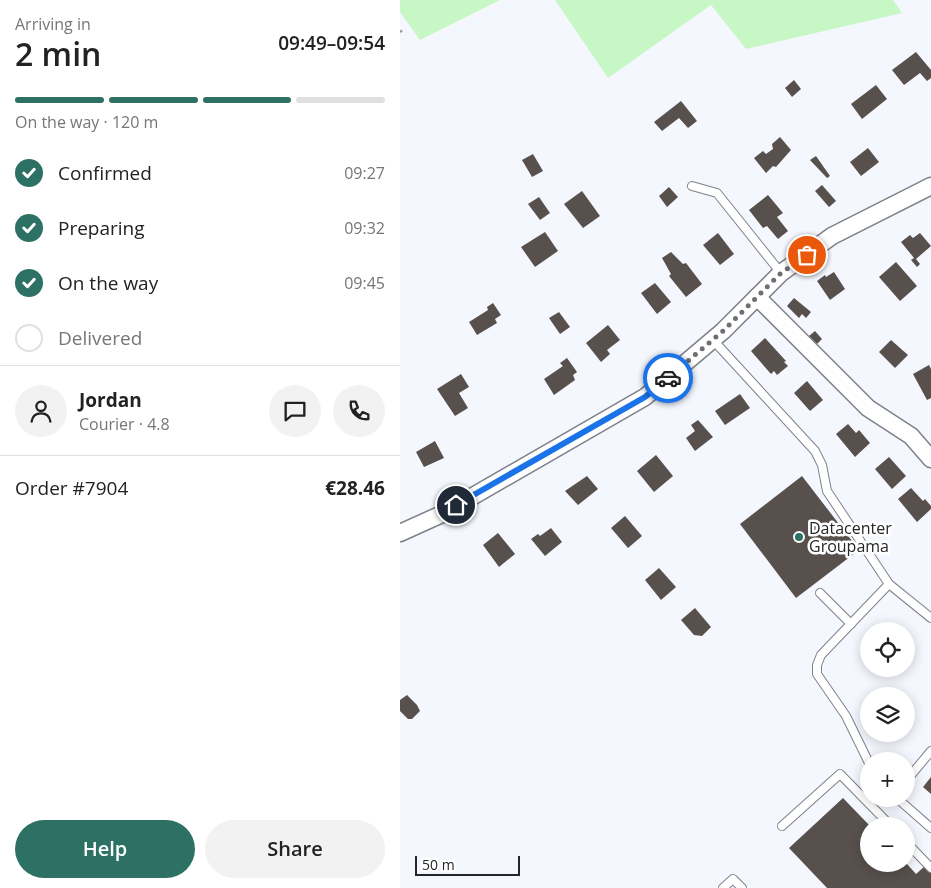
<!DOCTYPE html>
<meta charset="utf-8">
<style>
body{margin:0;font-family:"Open Sans",sans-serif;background:#f2f2f2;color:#222;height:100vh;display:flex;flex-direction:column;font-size:19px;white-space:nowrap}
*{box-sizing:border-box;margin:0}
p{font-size:16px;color:#767676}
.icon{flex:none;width:28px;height:28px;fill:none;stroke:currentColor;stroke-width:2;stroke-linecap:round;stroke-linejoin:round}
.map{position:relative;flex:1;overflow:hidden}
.sheet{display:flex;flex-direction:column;background:#fff;width:400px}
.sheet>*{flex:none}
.tools{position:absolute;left:460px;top:622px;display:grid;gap:10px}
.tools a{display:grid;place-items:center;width:55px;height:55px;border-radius:50%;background:#fff;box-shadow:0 2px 12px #0003;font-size:25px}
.scale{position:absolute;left:15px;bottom:12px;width:105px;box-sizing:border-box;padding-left:5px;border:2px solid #26262a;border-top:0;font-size:14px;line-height:18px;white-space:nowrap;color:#26262a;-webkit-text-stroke:4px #fff;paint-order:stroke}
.pin{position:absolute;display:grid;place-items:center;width:42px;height:42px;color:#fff;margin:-21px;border:2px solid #fff;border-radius:50%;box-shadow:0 1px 5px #0007}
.courier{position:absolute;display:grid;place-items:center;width:50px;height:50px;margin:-25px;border:4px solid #1a73e8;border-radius:50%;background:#fff;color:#222;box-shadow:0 1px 6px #0007}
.head em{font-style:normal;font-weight:600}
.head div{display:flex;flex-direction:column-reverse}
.head{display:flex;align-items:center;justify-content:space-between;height:85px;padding:0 15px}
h1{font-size:32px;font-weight:600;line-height:38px}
.bar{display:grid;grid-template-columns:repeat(4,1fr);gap:8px 5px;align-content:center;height:60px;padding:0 15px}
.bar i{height:6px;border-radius:4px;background:#e0e0e0}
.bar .selected{background:#2c7164}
.bar p{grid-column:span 4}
.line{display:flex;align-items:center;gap:12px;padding:0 15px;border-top:1px solid #e0e0e0}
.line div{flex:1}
.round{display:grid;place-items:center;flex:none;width:52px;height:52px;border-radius:26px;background:#f2f2f2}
ol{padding:0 15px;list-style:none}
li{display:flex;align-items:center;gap:15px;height:55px}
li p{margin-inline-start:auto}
li .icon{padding:5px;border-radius:50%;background:#2c7164;color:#fff;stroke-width:4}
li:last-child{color:#767676}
li i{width:28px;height:28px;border:2px solid #e0e0e0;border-radius:50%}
.cta{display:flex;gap:10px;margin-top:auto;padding:10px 15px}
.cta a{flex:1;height:58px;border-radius:30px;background:#2c7164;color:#fff;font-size:20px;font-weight:600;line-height:58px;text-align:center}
.cta a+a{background:#f2f2f2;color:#222}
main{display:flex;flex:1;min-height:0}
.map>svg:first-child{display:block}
</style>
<main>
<section class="sheet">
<div class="head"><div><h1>2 min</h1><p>Arriving in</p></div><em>09:49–09:54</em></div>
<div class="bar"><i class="selected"></i><i class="selected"></i><i class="selected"></i><i></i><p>On the way · 120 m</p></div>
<ol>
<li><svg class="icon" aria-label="check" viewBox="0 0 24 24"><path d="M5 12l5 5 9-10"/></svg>Confirmed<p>09:27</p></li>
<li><svg class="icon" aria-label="check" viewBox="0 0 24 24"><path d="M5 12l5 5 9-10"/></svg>Preparing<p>09:32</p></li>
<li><svg class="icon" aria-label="check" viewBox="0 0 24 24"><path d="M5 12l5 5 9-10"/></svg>On the way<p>09:45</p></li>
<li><i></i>Delivered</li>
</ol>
<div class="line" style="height:90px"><a class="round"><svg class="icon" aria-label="person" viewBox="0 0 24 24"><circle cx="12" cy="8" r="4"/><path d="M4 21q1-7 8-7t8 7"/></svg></a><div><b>Jordan</b><p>Courier · 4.8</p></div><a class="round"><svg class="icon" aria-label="chat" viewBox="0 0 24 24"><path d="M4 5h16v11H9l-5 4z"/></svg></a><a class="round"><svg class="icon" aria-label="phone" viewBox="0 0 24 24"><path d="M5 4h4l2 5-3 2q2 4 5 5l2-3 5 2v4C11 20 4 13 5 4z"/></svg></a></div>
<div class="line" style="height:65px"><div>Order #7904</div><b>€28.46</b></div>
<div class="cta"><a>Help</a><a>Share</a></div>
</section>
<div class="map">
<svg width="531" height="888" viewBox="0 0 531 888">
<rect width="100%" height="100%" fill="#f5f7ff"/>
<g fill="#c6f7c5">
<polygon points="0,0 100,0 20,40 0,12"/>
<polygon points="155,0 493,0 502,13 346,49 311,5 208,78"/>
</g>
<g fill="#58504c">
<polygon points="516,52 531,70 531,78 527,81 520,73 504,85 492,70"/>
<polygon points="394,80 401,89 392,97 385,88"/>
<polygon points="476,85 487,99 462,119 451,104"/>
<polygon points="281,101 297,121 288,128 279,118 262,131 254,122"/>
<polygon points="380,137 391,150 376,167 373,166 366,173 354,158 363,151 366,154 373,149 372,144"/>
<polygon points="468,148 479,162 461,176 450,162"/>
<polygon points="133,154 143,171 132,177 122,160"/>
<polygon points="416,156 430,176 427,178 410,160"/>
<polygon points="422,185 436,201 429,207 415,191"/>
<polygon points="269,187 278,197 267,207 259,196"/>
<polygon points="182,191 200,216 183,228 164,204"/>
<polygon points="368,195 383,213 377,217 388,231 378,239 367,226 363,228 349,210"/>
<polygon points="139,197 150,213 140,220 128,204"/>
<polygon points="145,232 158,251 135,267 121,247"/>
<polygon points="318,233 334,254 320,265 303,245"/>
<polygon points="520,233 531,246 516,259 520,264 517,267 511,260 514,258 501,242 510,235 513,238"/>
<polygon points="271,252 283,264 286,263 302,284 286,297 269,276 271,274 262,258"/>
<polygon points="496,262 517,286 500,301 479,277"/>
<polygon points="434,272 445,289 430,300 417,281 425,275 426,277"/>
<polygon points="255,283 271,302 257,314 241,293"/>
<polygon points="394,298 411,312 406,318 402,314 399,318 387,306"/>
<polygon points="93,303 101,315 95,319 97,323 77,335 69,322 88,310 87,307"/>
<polygon points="159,312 170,327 160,334 149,318"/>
<polygon points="208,325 220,340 207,350 210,354 201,362 186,343"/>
<polygon points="415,331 422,339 417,344 409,336"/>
<polygon points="365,338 386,361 384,362 388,366 377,375 374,371 371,374 351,351"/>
<polygon points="491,340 508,355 495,368 479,352"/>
<polygon points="167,358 177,372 173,375 175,380 154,395 144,379 163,366 160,363"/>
<polygon points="529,365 531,369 531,398 527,400 513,374"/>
<polygon points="61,374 69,387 59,393 68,408 55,416 37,389"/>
<polygon points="407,381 423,400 410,411 394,393"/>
<polygon points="340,394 350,408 325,425 315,411"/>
<polygon points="298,420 313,437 295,451 286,438 295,431 291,425"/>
<polygon points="448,424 456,433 459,430 470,443 455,457 436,434"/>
<polygon points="35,441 44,458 24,467 16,452"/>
<polygon points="256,455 273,476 254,492 237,471"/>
<polygon points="489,457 506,476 492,489 475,469"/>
<polygon points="187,476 198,489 178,505 165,491"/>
<polygon points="402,476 459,550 396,598 340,524"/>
<polygon points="511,488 523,501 525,499 531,506 531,509 517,522 498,499"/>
<polygon points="225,516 242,536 228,548 211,528"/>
<polygon points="151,528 162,542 145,556 131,539 138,534 140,536"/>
<polygon points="98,533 115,554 99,567 83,545"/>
<polygon points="259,568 276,587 261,600 245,580"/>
<polygon points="295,608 311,627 302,636 294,635 281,620"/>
<polygon points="7,695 17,705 20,711 12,719 8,719 0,711 0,700"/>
<polygon points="531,777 531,794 523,787"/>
<polygon points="443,798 470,826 469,864 507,864 516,874 525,866 531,872 531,888 427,888 389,848"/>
</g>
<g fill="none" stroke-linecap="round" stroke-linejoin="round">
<g stroke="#7f818a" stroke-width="10">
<g id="lane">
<polyline points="292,186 317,193 381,273"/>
<polyline points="313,340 415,451 422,465 427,491 489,584 421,655 417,665 417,674 446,716 469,763"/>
<polyline points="489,584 531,618"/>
<polyline points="420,593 451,624"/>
<polyline points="506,781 531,751"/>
<polyline points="498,799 531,828"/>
<polyline points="382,826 440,774 491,826"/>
<polyline points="506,842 531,868"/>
<polyline points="323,888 333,879 342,888"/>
</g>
</g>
<g stroke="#7f818a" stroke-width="19">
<g id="street">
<polyline points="357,297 468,408 511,436 531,459"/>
<polyline points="0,533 42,514 245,397 323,331 381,273 432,236 531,186"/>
</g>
</g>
<polyline stroke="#999aa0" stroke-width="2.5" stroke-dasharray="2.5 4" stroke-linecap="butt" points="0,32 4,29"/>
<use href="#lane" stroke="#fff" stroke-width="8"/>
<use href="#street" stroke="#fff" stroke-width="16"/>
</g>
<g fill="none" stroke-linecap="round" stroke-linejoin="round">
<polyline stroke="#6e6f75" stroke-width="5" stroke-dasharray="0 9" points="268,378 323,331 381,273 407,255"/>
<polyline stroke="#1a73e8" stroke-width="6" points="56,505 245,397 268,378"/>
</g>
<circle fill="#2c7164" stroke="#fff" stroke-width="2" cx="399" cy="537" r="5"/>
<g text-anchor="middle" stroke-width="5" stroke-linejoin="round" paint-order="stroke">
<g font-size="16" fill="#26262a" stroke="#fff" text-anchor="start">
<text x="409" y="534">Datacenter<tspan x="409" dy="18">Groupama</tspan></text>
</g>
</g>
</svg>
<div class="tools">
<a><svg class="icon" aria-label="locate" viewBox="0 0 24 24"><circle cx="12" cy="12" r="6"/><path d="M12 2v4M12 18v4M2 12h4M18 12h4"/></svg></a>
<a><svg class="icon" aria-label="layers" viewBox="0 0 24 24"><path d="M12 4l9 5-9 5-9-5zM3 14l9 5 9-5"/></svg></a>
<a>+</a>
<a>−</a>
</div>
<div class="scale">50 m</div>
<div class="pin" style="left:407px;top:255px;background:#ea580c"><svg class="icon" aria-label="bag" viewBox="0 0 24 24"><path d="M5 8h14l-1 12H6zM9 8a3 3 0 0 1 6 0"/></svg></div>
<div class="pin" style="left:56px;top:505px;background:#1f2937"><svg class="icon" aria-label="home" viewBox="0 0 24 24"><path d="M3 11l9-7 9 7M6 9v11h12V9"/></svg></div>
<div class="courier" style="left:268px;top:378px"><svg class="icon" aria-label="car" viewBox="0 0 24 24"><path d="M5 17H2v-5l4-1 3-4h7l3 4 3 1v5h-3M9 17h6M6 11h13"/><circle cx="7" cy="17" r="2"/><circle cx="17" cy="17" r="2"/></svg></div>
</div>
</main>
